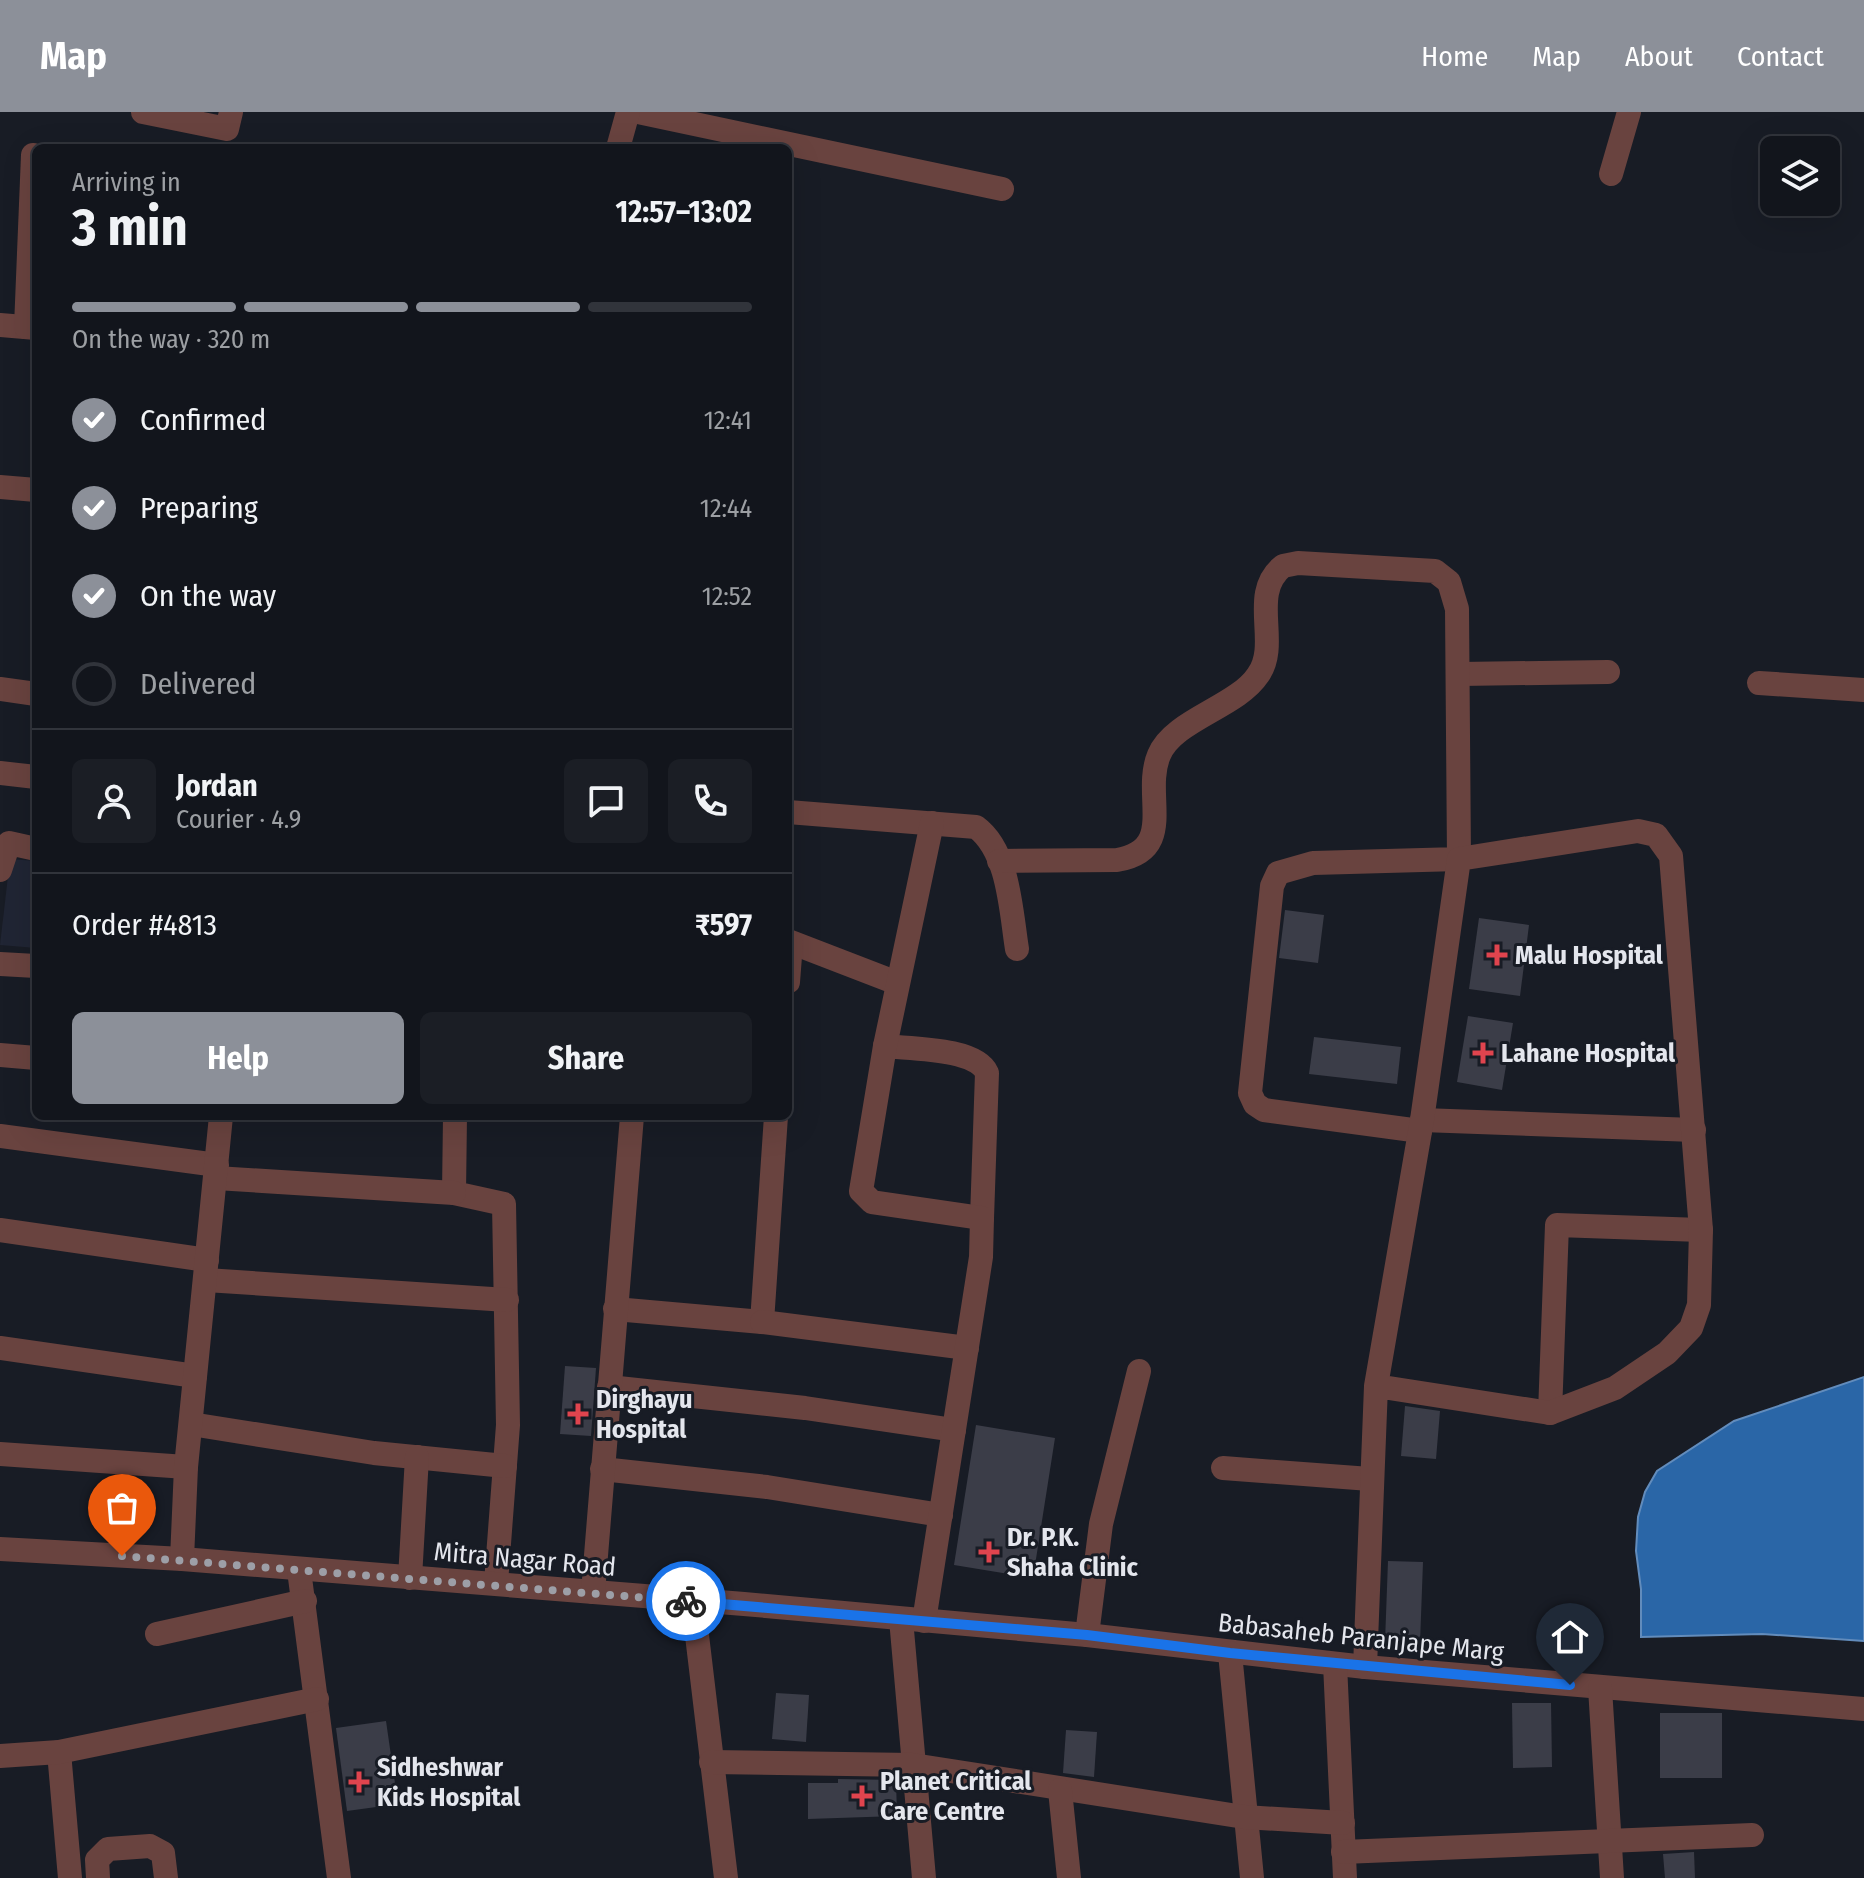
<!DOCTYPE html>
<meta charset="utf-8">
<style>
body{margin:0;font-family:"Fira Sans Condensed",sans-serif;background:#1b1e25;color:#f1f3f6;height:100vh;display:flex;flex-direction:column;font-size:30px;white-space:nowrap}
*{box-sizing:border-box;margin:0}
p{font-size:26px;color:#9c9fa3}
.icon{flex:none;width:44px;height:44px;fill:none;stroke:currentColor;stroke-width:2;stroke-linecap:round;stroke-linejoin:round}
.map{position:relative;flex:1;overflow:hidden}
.sheet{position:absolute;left:32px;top:32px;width:760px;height:976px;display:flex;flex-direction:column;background:#12151c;border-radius:12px;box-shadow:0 8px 32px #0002,0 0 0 2px #31343b}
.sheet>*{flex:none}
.buttons{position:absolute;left:1760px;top:24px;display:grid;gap:16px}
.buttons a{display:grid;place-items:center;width:80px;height:80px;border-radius:12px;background:#12151c;box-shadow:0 8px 32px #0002,0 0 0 2px #31343b;font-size:40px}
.pin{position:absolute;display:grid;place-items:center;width:68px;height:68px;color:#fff;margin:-82px -34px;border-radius:50% 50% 50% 0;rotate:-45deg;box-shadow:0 0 8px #0007}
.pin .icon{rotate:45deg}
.courier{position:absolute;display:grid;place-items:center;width:80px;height:80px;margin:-40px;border:6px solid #1a73e8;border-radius:50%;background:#fff;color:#222;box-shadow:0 2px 10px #0007}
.summary em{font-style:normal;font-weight:700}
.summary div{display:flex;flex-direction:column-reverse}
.summary{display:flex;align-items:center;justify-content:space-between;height:136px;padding:0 40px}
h1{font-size:52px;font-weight:700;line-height:60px}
.bar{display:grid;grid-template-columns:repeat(4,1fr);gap:12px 8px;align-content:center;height:96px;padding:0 40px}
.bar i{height:10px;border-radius:6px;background:#31343b}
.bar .active{background:#8c9099}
.bar p{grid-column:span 4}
.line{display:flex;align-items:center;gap:20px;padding:0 40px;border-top:2px solid #31343b}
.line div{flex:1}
.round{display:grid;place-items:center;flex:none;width:84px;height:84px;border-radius:12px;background:#1b1e25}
ol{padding:0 40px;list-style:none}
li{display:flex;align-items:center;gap:24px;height:88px}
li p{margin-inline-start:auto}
li .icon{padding:8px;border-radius:50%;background:#8c9099;color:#fff;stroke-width:4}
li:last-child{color:#9c9fa3}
li i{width:44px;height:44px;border:4px solid #31343b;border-radius:50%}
.primary-button{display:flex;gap:16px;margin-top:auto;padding:16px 40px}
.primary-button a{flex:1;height:92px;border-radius:12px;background:#8c9099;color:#fff;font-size:32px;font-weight:700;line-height:92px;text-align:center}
.primary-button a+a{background:#1b1e25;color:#f1f3f6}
header{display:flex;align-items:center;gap:48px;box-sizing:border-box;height:112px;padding:0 40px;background:#8c9099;color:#fff}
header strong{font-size:38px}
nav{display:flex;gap:44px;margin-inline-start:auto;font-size:28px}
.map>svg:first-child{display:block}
</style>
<header>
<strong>Map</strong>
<nav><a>Home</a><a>Map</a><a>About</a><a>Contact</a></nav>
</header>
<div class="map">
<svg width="1864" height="1766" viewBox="0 0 1864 1766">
<rect width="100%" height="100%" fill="#181c25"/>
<polygon fill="#202534" points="10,747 36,749 36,836 0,833"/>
<polygon fill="#2a66a7" stroke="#628cbc" stroke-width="2" points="1864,1265 1864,1529 1762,1522 1641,1525 1641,1477 1636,1439 1638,1405 1645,1380 1657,1359 1734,1309"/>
<g fill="#3b3d48">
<polygon points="1285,798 1324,803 1318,851 1279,846"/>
<polygon points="1479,806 1529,813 1520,884 1469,877"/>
<polygon points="1468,904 1513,911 1502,978 1457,970"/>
<polygon points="1314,925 1401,935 1397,972 1309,962"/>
<polygon points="565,1254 596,1256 591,1324 560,1322"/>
<polygon points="1405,1294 1440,1299 1436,1347 1401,1344"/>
<polygon points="976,1313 1055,1326 1033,1466 954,1453"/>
<polygon points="1388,1449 1423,1450 1420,1531 1385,1530"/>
<polygon points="776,1581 809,1583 806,1630 772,1627"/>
<polygon points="1512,1591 1551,1591 1552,1655 1513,1656"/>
<rect x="1660" y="1601" width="62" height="65"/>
<polygon points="386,1609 398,1692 347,1699 336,1616"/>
<polygon points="1066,1618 1097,1620 1094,1665 1063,1661"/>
<polygon points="838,1667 896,1668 897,1704 808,1707 808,1671 838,1671"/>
<polygon points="1694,1740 1695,1766 1665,1766 1663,1742"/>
</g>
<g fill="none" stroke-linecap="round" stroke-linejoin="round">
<g stroke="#69433f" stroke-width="24">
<polyline points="143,0 227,17 231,0"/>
<polyline points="638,0 1002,77"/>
<polyline points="618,36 628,0"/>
<polyline points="1611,62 1629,0"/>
<polyline points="0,213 36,216"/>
<polyline points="26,215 33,43"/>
<polyline points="0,375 36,378"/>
<polyline points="1460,562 1608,560"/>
<polyline points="1759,571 1864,578"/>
<polyline points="0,577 36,582"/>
<polyline points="0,661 36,665"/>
<path d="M788 700 976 715C1009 739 1011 800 1017 837"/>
<path d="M999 749 1117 748C1178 738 1142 683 1159 643 1173 608 1237 595 1258 563 1281 531 1248 482 1283 454L1298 451 1435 459 1449 470 1457 497 1459 747 1313 751 1278 761 1272 774 1250 981 1255 992 1264 998 1420 1019"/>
<polyline points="0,758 9,731 36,737"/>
<polyline points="788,829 897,871"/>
<polyline points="0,852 36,854"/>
<polyline points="788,870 791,831"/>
<path d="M885 934C911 937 976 936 987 961L982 1106"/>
<polyline points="0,943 36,946"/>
<polyline points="455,1004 454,1081 504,1092 508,1313 496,1471"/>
<polyline points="1422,1008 1694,1018"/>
<polyline points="0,1024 217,1053"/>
<polyline points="216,1066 454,1081"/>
<polyline points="0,1118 207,1148"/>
<polyline points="206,1168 507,1188"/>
<polyline points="615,1197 762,1210 776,1004"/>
<polyline points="762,1210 967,1236"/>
<polyline points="0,1236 195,1264"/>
<polyline points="609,1275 805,1296 954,1318"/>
<polyline points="1550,1301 1557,1113 1701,1118"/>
<polyline points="191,1312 374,1341 505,1354"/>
<polyline points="0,1342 186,1355"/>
<polyline points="1223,1356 1370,1367"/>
<polyline points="602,1357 767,1375 941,1403"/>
<polyline points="0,1437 182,1447 744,1492 1087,1523 1365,1555 1864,1597"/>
<polyline points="182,1447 186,1355 221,1004"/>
<polyline points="299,1458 339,1766"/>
<polyline points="410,1466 417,1345"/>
<polyline points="593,1480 632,1004"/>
<polyline points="693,1490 726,1766"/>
<polyline points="901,1507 924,1766"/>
<polyline points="924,1509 981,1145 982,1106 872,1090 861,1079 885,934 932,711"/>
<polyline points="157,1522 305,1489"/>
<polyline points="1087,1523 1101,1412 1139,1259"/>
<polyline points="1230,1541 1252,1766"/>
<polyline points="1335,1552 1345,1766"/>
<polyline points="1365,1555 1376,1274 1422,1008 1459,747 1638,719 1656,723 1671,744 1701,1118 1699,1193 1691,1216 1667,1241 1615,1276 1550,1301 1376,1274"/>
<polyline points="1600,1576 1612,1766"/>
<polyline points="59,1640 70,1766"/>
<polyline points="0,1644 59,1640 317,1587"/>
<polyline points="711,1650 913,1653 1244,1705 1343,1711"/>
<polyline points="1060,1678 1069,1766"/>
<polyline points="1343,1740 1752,1723"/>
<polyline points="98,1766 97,1748 108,1737 150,1734 163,1741 166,1766"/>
</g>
</g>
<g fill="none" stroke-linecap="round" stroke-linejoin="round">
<polyline stroke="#9d9fa7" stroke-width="8" stroke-dasharray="0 14.4" points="122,1444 686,1489"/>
<polyline stroke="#1a73e8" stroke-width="10" points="686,1489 1087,1523 1230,1541 1570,1573"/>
</g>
<g fill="#e0444e" stroke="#181c25" stroke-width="3">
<path d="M1493 831h8v8h8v8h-8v8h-8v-8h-8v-8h8z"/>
<path d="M1479 929h8v8h8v8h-8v8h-8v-8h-8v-8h8z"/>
<path d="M574 1290h8v8h8v8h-8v8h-8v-8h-8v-8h8z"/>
<path d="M985 1428h8v8h8v8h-8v8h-8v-8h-8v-8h8z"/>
<path d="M355 1658h8v8h8v8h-8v8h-8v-8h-8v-8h8z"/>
<path d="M858 1672h8v8h8v8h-8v8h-8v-8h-8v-8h8z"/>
</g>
<g text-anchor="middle" stroke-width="6" stroke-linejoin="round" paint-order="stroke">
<g font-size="26" font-weight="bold" fill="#e4e6ed" stroke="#181c25" text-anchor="start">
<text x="1515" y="852">Malu Hospital</text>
<text x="1501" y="950">Lahane Hospital</text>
<text x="596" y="1296">Dirghayu<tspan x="596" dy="30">Hospital</tspan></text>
<text x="1007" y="1434">Dr. P.K.<tspan x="1007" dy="30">Shaha Clinic</tspan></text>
<text x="377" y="1664">Sidheshwar<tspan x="377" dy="30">Kids Hospital</tspan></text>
<text x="880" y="1678">Planet Critical<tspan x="880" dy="30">Care Centre</tspan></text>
</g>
<g font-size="26" fill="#e4e6ed" stroke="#181c25">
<text transform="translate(525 1447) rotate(5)" y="9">Mitra Nagar Road</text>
<text transform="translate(1361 1525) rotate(6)" y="9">Babasaheb Paranjape Marg</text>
</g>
</g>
</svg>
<div class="buttons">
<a><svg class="icon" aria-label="layers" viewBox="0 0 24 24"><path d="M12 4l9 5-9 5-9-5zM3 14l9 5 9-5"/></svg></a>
</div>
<div class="pin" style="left:122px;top:1444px;background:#ea580c"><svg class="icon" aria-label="bag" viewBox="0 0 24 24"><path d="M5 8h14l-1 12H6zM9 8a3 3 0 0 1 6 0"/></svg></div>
<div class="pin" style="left:1570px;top:1573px;background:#1f2937"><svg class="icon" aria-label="home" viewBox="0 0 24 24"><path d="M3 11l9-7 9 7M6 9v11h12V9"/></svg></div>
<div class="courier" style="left:686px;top:1489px"><svg class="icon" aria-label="bike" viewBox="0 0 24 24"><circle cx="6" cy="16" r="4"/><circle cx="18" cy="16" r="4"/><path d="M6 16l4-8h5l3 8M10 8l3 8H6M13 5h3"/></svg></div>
<section class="sheet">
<div class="summary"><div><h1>3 min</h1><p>Arriving in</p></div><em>12:57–13:02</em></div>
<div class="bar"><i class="active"></i><i class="active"></i><i class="active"></i><i></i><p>On the way · 320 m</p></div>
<ol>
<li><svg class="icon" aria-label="check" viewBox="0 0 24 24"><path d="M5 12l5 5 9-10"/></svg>Confirmed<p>12:41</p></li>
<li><svg class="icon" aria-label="check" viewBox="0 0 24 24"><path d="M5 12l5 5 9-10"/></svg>Preparing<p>12:44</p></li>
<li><svg class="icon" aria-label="check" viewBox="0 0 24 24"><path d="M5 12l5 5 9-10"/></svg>On the way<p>12:52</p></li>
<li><i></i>Delivered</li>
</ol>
<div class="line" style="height:144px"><a class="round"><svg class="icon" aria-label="person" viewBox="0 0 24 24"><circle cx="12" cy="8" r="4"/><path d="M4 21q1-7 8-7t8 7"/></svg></a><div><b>Jordan</b><p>Courier · 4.9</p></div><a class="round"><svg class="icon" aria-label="chat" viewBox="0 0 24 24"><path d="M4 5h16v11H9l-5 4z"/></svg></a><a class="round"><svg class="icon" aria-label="phone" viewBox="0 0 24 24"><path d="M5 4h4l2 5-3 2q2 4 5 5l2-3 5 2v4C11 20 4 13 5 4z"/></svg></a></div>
<div class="line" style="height:104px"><div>Order #4813</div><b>₹597</b></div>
<div class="primary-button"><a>Help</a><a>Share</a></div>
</section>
</div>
